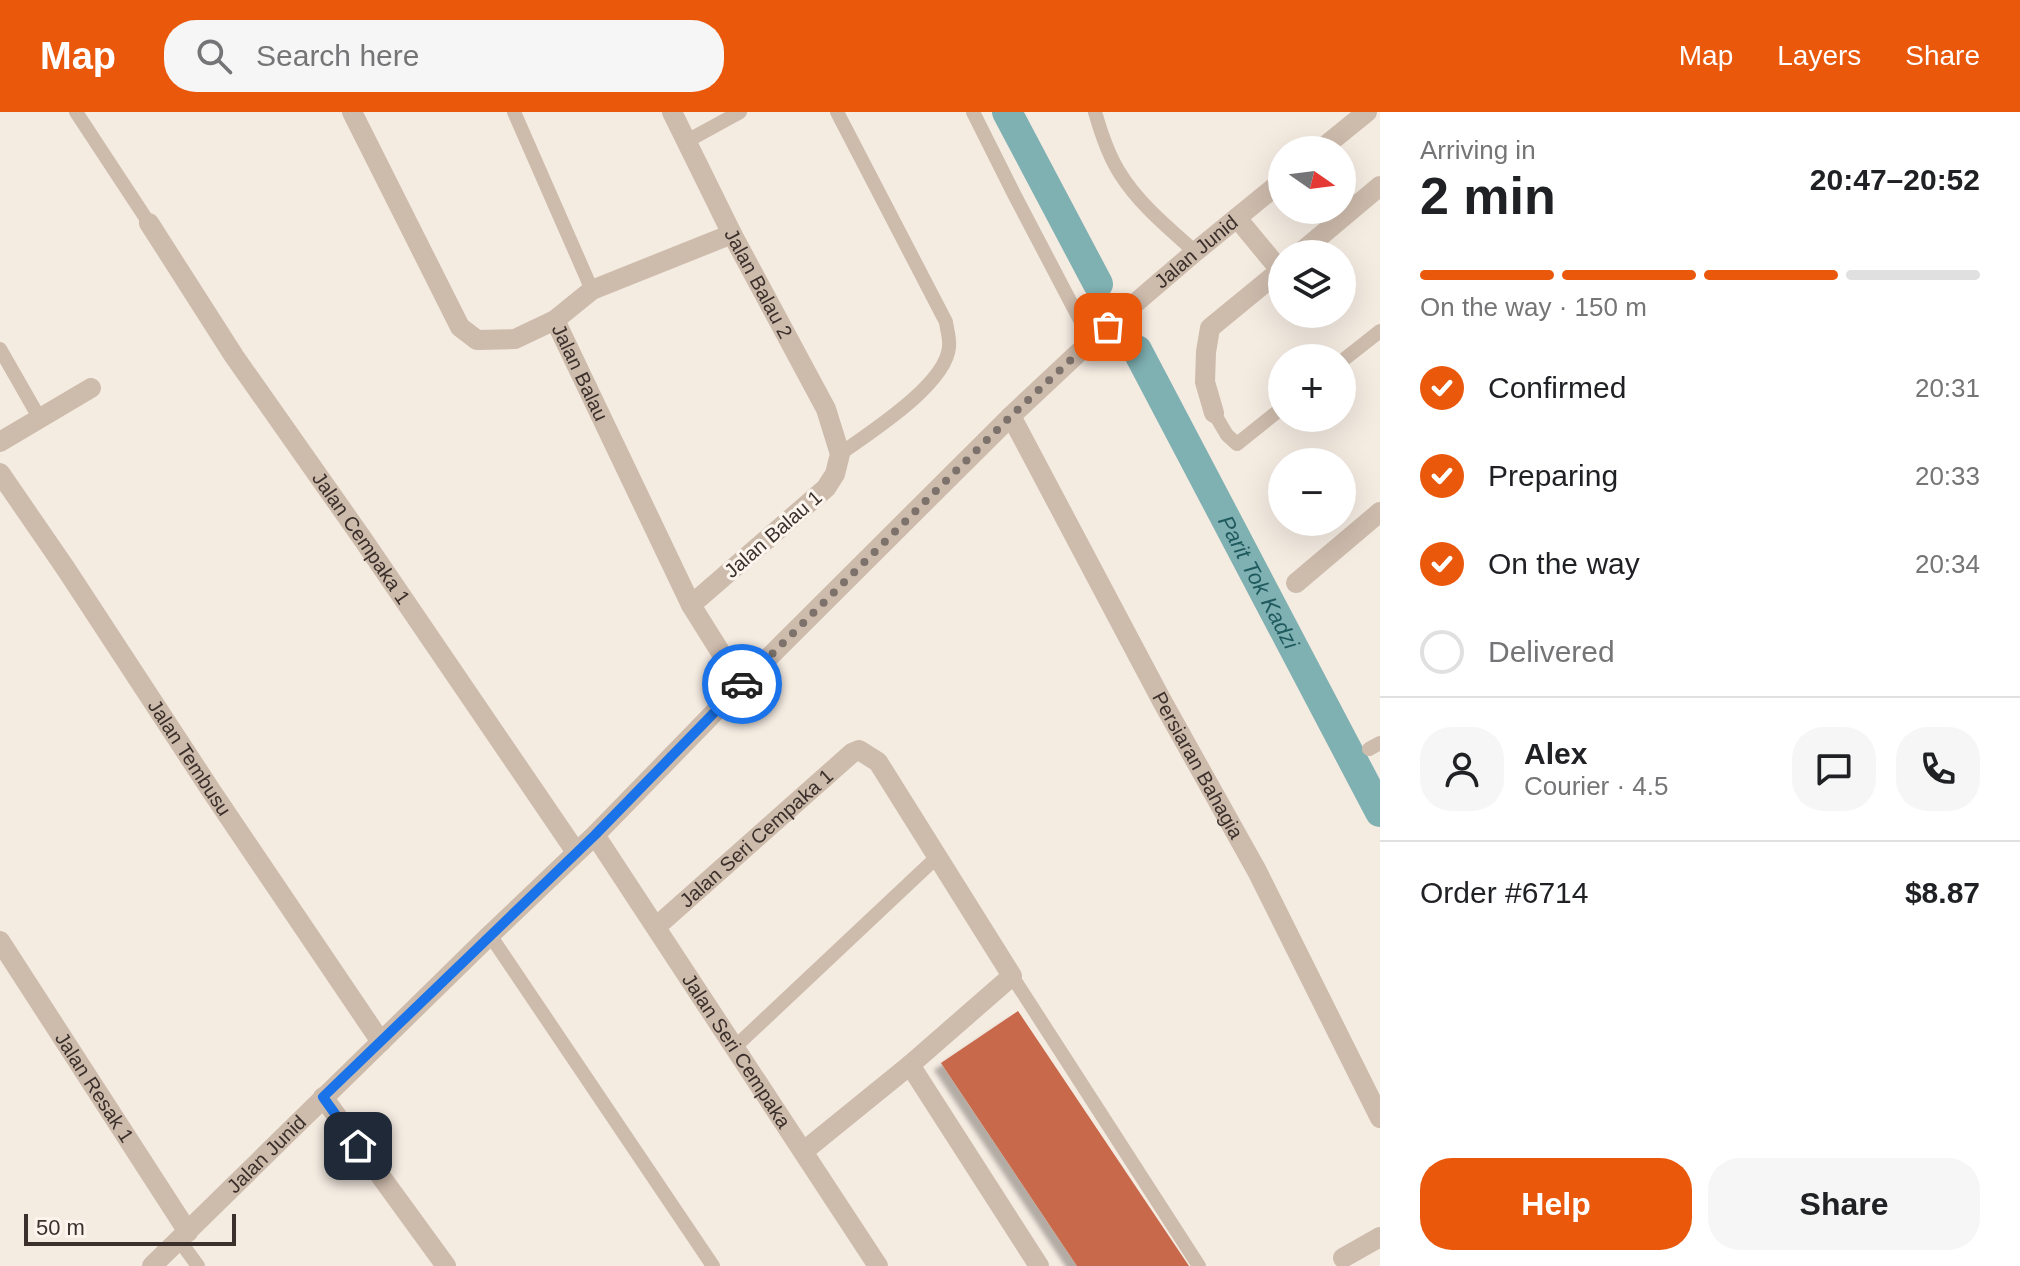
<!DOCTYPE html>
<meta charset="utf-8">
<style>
body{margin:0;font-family:Helvetica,sans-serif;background:#f6f6f6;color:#202124;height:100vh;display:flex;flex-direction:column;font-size:30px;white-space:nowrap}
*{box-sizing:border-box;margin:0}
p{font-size:26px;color:#757577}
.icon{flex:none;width:44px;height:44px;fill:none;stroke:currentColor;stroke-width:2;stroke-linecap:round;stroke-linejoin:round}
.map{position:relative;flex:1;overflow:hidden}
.side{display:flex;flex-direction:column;background:#fff;width:640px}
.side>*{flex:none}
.needle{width:52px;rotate:104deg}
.buttons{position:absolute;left:1268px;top:24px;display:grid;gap:16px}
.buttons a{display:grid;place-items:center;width:88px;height:88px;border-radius:50%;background:#fff;box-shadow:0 8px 32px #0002;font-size:40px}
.scale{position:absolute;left:24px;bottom:20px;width:212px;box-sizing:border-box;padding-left:8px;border:4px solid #3b302b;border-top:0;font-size:22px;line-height:28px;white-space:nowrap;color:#3b302b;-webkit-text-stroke:6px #fbf5ee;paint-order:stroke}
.pin{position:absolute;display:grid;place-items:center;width:68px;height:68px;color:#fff;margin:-34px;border-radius:16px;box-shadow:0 4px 12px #0006}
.courier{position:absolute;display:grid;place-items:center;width:80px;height:80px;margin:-40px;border:6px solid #1a73e8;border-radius:50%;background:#fff;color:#222;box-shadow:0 2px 10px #0007}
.head em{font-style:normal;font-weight:800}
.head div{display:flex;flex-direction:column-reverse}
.head{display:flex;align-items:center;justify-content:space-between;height:136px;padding:0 40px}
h1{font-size:52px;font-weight:800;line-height:60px}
.bar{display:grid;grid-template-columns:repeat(4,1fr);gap:12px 8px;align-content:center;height:96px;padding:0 40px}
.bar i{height:10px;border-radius:6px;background:#e0e0e0}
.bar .on{background:#ea580c}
.bar p{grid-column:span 4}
.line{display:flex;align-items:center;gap:20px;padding:0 40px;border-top:2px solid #e0e0e0}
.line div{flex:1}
.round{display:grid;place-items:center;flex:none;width:84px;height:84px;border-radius:32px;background:#f6f6f6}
ol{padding:0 40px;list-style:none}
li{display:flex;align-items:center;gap:24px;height:88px}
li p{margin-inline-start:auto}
li .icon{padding:8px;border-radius:50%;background:#ea580c;color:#fff;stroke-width:4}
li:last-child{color:#757577}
li i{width:44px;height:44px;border:4px solid #e0e0e0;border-radius:50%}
.action{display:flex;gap:16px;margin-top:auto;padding:16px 40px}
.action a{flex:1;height:92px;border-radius:32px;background:#ea580c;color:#fff;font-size:32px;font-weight:800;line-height:92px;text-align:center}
.action a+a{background:#f6f6f6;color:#202124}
header{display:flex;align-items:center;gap:48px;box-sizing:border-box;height:112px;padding:0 40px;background:#ea580c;color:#fff}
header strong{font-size:38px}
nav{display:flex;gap:44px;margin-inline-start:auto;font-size:28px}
.search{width:560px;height:72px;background:#f6f6f6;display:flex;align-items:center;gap:20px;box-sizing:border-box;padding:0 28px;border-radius:32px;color:#757577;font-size:30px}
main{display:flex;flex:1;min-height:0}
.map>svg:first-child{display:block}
</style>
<header>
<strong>Map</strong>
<div class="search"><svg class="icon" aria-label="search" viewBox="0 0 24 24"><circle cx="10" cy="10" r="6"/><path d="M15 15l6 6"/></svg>Search here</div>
<nav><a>Map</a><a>Layers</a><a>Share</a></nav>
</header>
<main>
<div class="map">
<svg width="1380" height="1154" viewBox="0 0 1380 1154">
<defs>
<filter id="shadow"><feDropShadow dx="-7" dy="7" stdDeviation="2" flood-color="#0004"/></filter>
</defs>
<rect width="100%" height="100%" fill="#f4ebe1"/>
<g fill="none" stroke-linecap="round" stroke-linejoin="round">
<g stroke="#7fb0b2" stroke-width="30">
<polyline points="1007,0 1098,172"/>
<path id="s1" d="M1137 238 1380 700"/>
</g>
</g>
<polygon fill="#c8694b" filter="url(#shadow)" points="1018,899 1189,1154 1077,1154 941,951"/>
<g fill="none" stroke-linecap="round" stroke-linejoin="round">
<g stroke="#cdbbac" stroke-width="14">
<polyline points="76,0 149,111"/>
<polyline points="514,0 592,178"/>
<path d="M837 0 946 210C947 218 950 227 949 235 946 273 869 321 840 342"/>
<polyline points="973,0 1014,82 1091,229"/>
<path d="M1095 0C1101 21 1109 45 1121 63 1140 93 1169 116 1195 140"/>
<polyline points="687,29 740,0"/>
<polyline points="0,237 40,307"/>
<polyline points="1342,249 1380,219"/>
<polyline points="1214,301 1227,323 1237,332 1282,296"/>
<polyline points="1369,637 1380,631"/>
<polyline points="490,823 713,1154"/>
<polyline points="1012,864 1199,1154"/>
<polyline points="735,935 937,745"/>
<polyline points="179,1128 198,1154"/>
</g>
<g stroke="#cdbbac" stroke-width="20">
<polyline points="352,0 460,215 477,228 515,227 555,208 592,178 732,122"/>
<path id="s2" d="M672 0 732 122 826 297 840 342 835 362 826 376 691 493"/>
<polyline points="1237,106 1280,158"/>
<path id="s3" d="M149 111 234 244 362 426 576 740"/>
<polyline points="1299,142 1380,74"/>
<path id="s4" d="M555 208 691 493 741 573"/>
<polyline points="1214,301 1205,270 1206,240 1210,216 1282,157"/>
<path id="s5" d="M1011 304 1162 589 1257 759 1380 1006"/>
<polyline points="0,330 91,276"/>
<path id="s6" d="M0 361 66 457 212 680 381 930"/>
<polyline points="1296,471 1380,400"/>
<path id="s7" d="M595 723 878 1154"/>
<path id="s8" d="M656 815 852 641 859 638 878 650 1012 864 910 953 804 1039"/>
<path id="s9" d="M0 829 188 1120"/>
<polyline points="910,953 1039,1154"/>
<polyline points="323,985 446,1154"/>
<polyline points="1343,1146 1380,1125"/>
</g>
<g stroke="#cdbbac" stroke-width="20">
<polyline points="1320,38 1367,0"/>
<path id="s10" d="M152 1154 490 823 595 723 741 573 1011 304 1091 229 1195 140 1282 69"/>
</g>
</g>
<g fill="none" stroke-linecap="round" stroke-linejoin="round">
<polyline stroke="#7c716b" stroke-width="8" stroke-dasharray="0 14.4" points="742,572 1011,304 1091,229 1108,215"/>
<polyline stroke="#1a73e8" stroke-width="10" points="358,1034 323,985 595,723 742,572"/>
</g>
<g text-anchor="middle" stroke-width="6" stroke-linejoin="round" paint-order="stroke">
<g font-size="20" fill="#3b302b" stroke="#fbf5ee">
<text dy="7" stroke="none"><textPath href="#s10" startOffset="1456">Jalan Junid</textPath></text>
<text dy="7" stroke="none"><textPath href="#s2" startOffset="192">Jalan Balau 2</textPath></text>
<text dy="7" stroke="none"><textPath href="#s4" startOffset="58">Jalan Balau</textPath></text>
<text transform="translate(773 422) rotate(-41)" y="7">Jalan Balau 1</text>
<text dy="7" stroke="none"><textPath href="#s3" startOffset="380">Jalan Cempaka 1</textPath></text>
<text dy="7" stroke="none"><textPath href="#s6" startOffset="342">Jalan Tembusu</textPath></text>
<text dy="7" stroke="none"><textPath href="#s5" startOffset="396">Persiaran Bahagia</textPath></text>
<text dy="7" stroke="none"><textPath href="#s8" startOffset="134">Jalan Seri Cempaka 1</textPath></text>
<text dy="7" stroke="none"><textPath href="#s7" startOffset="258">Jalan Seri Cempaka</textPath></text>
<text dy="7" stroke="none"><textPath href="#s9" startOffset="174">Jalan Resak 1</textPath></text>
<text dy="7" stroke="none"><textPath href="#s10" startOffset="160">Jalan Junid</textPath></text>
</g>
<g font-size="22" font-style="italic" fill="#1f5a5e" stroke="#fbf5ee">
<text dy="8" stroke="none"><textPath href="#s1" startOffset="262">Parit Tok Kadzi</textPath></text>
</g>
</g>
</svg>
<div class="buttons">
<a><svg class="needle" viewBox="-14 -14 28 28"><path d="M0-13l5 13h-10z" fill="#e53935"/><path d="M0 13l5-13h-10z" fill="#757577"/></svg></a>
<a><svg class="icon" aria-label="layers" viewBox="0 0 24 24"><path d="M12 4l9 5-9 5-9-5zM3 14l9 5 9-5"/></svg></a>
<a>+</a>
<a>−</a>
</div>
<div class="scale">50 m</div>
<div class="pin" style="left:1108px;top:215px;background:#ea580c"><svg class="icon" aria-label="bag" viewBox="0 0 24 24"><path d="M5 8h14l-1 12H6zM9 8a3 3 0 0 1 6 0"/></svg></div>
<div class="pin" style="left:358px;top:1034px;background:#1f2937"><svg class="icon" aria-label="home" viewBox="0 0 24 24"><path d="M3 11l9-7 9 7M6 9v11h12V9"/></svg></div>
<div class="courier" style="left:742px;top:572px"><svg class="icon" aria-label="car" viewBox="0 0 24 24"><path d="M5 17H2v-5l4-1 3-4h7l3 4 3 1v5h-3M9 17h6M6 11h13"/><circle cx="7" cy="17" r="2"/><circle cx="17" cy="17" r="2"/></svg></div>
</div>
<section class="side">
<div class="head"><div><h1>2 min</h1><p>Arriving in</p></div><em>20:47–20:52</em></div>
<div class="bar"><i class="on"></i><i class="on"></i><i class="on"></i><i></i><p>On the way · 150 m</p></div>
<ol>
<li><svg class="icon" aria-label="check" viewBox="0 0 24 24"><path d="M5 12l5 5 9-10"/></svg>Confirmed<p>20:31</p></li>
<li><svg class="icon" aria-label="check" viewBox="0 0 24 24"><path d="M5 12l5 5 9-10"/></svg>Preparing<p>20:33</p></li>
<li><svg class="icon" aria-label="check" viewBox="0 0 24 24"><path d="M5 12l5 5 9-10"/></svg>On the way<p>20:34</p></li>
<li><i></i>Delivered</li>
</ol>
<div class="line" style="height:144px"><a class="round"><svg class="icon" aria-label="person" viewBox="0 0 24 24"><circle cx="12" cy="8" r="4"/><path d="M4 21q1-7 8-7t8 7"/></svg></a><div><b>Alex</b><p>Courier · 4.5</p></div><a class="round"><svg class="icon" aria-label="chat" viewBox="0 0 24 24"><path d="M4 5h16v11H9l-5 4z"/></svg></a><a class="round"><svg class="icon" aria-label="phone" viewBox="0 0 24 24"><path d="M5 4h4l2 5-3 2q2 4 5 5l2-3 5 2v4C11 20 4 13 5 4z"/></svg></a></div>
<div class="line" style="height:104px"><div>Order #6714</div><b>$8.87</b></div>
<div class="action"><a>Help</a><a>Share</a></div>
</section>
</main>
